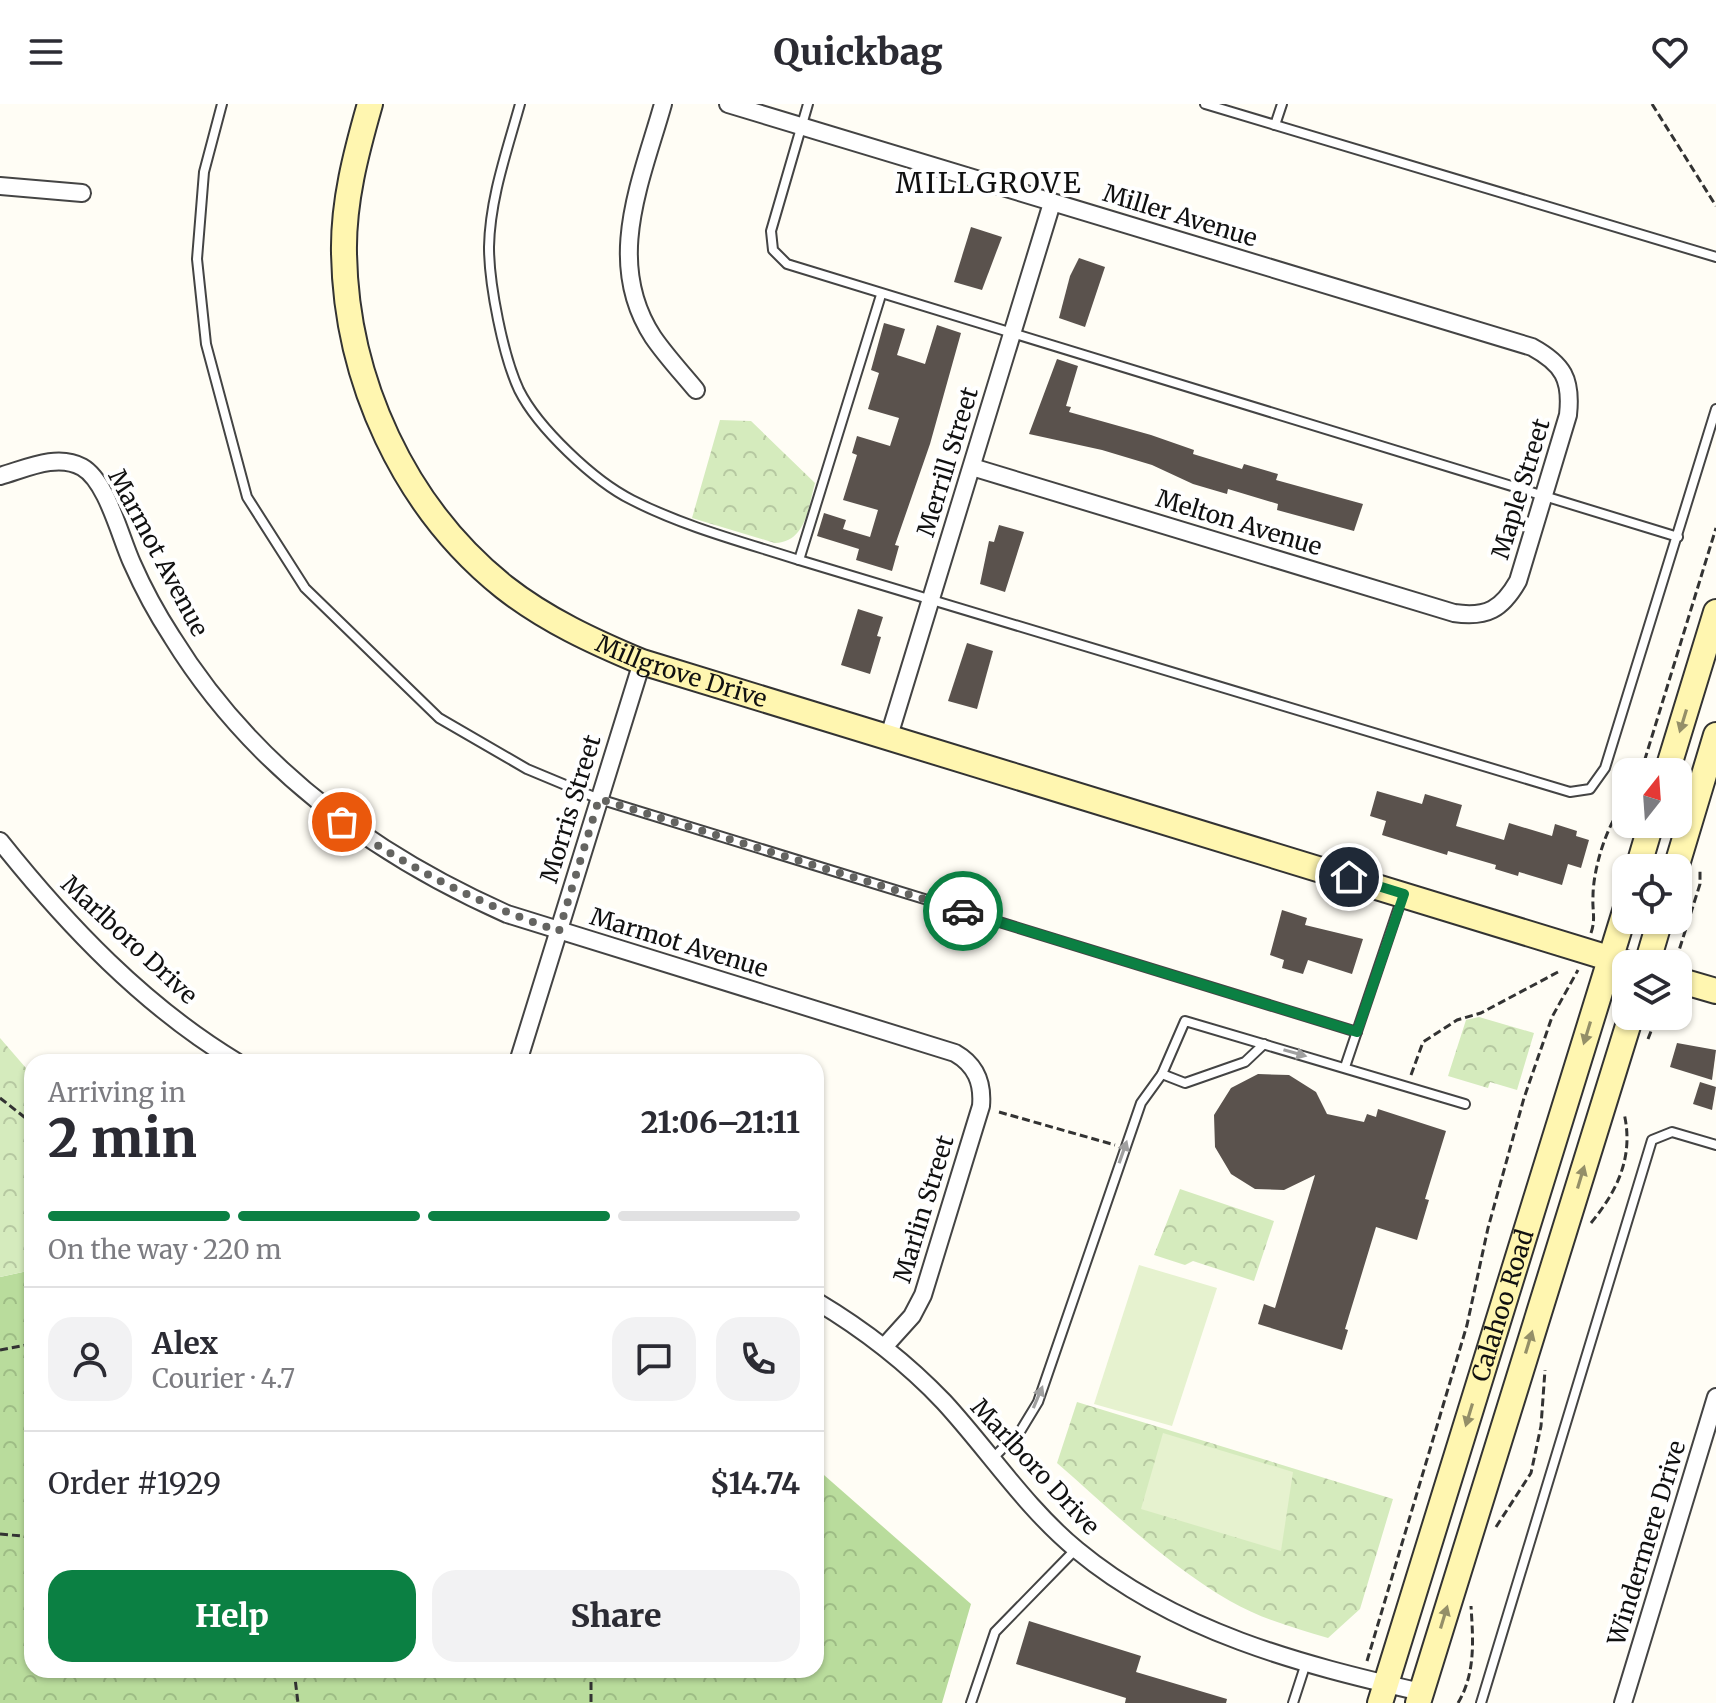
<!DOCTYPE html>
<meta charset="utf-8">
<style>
body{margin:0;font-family:Merriweather,serif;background:#f2f2f3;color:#2b2b33;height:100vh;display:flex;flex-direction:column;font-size:30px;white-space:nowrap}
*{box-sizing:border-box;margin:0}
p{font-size:26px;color:#7c7c81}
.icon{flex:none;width:44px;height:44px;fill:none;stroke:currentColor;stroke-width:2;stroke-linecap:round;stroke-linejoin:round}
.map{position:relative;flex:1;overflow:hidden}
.details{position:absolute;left:24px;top:950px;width:800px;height:624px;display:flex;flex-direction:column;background:#fff;border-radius:24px;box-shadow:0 2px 6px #0004}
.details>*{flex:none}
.needle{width:52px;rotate:17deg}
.fabs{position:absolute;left:1612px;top:654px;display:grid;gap:16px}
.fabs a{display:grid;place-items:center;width:80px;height:80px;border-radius:16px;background:#fff;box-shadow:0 2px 6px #0004;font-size:40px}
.pin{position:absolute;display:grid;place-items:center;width:68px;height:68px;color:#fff;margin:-34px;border:4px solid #fff;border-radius:50%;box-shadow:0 2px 8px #0007}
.courier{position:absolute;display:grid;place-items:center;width:80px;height:80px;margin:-40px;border:6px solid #0b8043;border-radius:50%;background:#fff;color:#222;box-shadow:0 2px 10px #0007}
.overview em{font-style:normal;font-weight:800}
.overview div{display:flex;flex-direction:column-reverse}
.overview{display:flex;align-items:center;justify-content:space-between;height:136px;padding:0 24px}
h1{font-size:52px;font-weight:800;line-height:60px}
.bar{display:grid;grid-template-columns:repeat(4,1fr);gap:12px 8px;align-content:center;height:96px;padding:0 24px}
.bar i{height:10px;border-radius:6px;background:#e1e1e2}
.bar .on{background:#0b8043}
.bar p{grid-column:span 4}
.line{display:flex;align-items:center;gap:20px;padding:0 24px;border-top:2px solid #e1e1e2}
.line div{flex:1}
.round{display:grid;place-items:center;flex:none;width:84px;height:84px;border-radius:24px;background:#f2f2f3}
.action{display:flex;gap:16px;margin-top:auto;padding:16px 24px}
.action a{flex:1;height:92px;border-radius:24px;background:#0b8043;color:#fff;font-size:32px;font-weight:800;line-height:92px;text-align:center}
.action a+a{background:#f2f2f3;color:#2b2b33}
header{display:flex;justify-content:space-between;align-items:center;height:104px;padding:0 24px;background:#fff;font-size:36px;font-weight:800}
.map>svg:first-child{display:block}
</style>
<header><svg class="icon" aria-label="menu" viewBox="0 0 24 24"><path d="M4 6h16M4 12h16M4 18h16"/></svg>Quickbag<svg class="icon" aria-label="heart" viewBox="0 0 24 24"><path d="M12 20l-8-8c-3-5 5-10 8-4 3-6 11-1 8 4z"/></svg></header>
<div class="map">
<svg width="1716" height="1599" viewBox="0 0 1716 1599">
<defs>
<pattern id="forest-crowns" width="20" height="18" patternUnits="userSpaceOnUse" patternTransform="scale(2)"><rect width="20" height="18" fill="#b9dc9c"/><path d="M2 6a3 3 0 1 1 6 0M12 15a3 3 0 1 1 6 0" fill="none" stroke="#9ebc85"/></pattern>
<pattern id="park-crowns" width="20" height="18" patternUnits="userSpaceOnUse" patternTransform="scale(2)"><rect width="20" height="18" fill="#d5ebbd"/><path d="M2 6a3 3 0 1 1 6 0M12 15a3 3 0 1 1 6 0" fill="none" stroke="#b6c8a1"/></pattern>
</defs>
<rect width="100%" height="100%" fill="#fffdf5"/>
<polygon fill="url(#forest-crowns)" points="32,1166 32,1566 816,1566 816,1364 971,1500 942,1599 0,1599 0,1173"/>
<g fill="url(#park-crowns)">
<path d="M720 316 751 317 815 379C808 404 806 438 775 439L692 414Z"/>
<polygon points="1479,913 1534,929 1517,986 1490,978 1488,984 1448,972 1466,916"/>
<polygon points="0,934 32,971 32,1166 0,1173"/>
<polygon points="1180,1085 1274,1117 1254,1177 1193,1157 1185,1161 1154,1151"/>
<path d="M1077 1298 1393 1395 1360 1505 1328 1534C1295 1524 1261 1515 1230 1497 1166 1460 1112 1407 1057 1359Z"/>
</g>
<g fill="#e6f2cf">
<polygon points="1139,1161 1217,1184 1172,1322 1094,1300"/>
<polygon points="1163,1329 1293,1368 1281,1447 1141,1405"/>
</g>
<g fill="#5a524d">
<polygon points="971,123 1002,133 982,186 954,178"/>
<polygon points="1079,154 1105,163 1085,223 1059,214 1070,172"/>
<polygon points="884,219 905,225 897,251 925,260 937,221 961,229 930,340 895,441 899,442 892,467 856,456 859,445 817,432 824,409 846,416 843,425 870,433 878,406 843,396 857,351 852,349 857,332 890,342 899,314 868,305 879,269 871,266"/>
<polygon points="1057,255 1078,262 1066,302 1071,303 1069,308 1151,331 1194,346 1193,350 1242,365 1244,360 1278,370 1276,376 1363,400 1354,427 1277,406 1278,400 1228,385 1227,390 1193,380 1152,361 1102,346 1029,330"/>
<polygon points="999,421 1024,428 1005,488 980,480 989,437 994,438"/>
<polygon points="858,505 883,513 877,532 881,533 870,570 841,561"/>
<polygon points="967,539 993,547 977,605 948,597"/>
<polygon points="1377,687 1422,700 1425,690 1462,701 1456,722 1504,736 1509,719 1552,732 1555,720 1577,727 1576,732 1589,736 1581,764 1568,760 1562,781 1519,768 1518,772 1495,765 1496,761 1448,747 1447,751 1382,731 1386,717 1370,712"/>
<polygon points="1282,806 1307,814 1305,821 1363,835 1352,870 1308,856 1303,870 1282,864 1284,856 1270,851"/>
<polygon points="1677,939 1716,946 1712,976 1670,963"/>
<polygon points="1258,970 1289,971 1316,988 1327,1010 1364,1018 1367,1010 1376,1013 1378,1005 1446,1027 1425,1095 1429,1096 1417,1136 1376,1123 1345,1225 1348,1226 1342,1246 1258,1220 1264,1200 1275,1204 1315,1071 1284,1086 1255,1085 1231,1070 1215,1043 1214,1011 1231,984"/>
<polygon points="1700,978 1716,983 1712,1006 1693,1000"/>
<polygon points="1029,1517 1141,1552 1136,1568 1227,1595 1226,1599 1125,1599 1126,1594 1016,1560"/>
</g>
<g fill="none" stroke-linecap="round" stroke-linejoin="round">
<g stroke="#444" stroke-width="12">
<g id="lane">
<polyline points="222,0 204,68 197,155 206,240 247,393 305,484 439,614 527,665 599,695 1357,928"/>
<path d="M520 0C507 47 490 94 489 143 489 180 503 252 519 286 538 324 594 377 632 396 685 423 743 438 799 456L1570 688 1590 685 1605 664 1716 305"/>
<polyline points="808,0 771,127 773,146 787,160 1678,433"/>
<polyline points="1205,0 1716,153"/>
<polyline points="1275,21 1282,0"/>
<polyline points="799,456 881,191"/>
<polyline points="1345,963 1402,794"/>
<polyline points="1162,970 1185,979 1245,958 1264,940"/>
<polyline points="993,1354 1021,1326 1038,1298 1141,999 1162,970 1185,917 1465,1000"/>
<polyline points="971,1599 995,1528 1076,1445"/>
<polyline points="1293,1599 1306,1559"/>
<polyline points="1481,1599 1652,1036 1672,1028 1716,1041"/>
</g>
</g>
<g stroke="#444" stroke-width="20">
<g id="street">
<path d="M663 0C641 78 604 158 653 233 666 252 682 269 696 286"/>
<path d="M728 0 1532 243C1563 260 1572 275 1568 311L1518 477C1502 505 1487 514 1454 509L972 363"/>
<polyline points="0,82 82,89"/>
<path d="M0 372C25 365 57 349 82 363 107 377 120 433 132 459 143 484 157 510 172 533 251 661 372 750 507 810L955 949C976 961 983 979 981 1002L923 1191 912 1212 884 1243"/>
<polyline points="889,632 1052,99"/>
<path d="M0 737C67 821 144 902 237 958"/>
<polyline points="518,958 642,558"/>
<path d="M816 1197C863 1225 906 1258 944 1298 989 1347 1026 1404 1077 1446 1176 1528 1299 1560 1421 1588"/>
<polyline points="1623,1599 1716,1293"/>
</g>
</g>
<g stroke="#333" stroke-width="28">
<g id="secondary">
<path id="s1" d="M370 0C356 49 343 98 344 149 346 276 404 403 504 483 546 516 594 538 642 558L1628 860"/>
<polyline points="1667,668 1716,508"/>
<polyline points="1638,764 1651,720"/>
<polyline points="1676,764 1716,631"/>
<polyline points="1647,860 1660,816"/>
<polyline points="1678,876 1716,887"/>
<path id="s2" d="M1380 1599 1626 804"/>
<polyline points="1418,1599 1631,912"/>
</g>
</g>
<g stroke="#333" stroke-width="3" stroke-dasharray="8 4" stroke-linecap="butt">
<polyline points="1652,0 1716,102"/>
<polyline points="1641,668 1716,424"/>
<path d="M1591 829C1596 815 1592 806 1593 792 1593 766 1607 717 1626 699"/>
<polyline points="1676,856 1700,780 1700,764"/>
<polyline points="1648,935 1657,912"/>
<polyline points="1411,971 1423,938 1457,916 1481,909 1558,868"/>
<polyline points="0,994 32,1019"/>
<polyline points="999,1008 1115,1041"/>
<path d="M1591 1119C1618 1086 1634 1052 1624 1009"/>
<polyline points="0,1246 32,1240"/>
<polyline points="1496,1423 1531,1369 1541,1322 1545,1266"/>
<polyline points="0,1430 32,1433"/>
<polyline points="1367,1557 1467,1221 1488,1124 1524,994 1552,913 1578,866"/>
<polyline points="294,1566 298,1599"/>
<polyline points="591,1566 591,1599"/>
<path d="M1458 1599C1476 1569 1473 1535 1471 1502"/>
</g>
<use href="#lane" stroke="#fff" stroke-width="8"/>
<use href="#street" stroke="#fff" stroke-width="16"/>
<use href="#secondary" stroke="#fff6b0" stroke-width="24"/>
</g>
<defs><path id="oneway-solid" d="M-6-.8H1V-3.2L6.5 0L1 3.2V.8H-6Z" transform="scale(2)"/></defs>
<g fill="#948f68">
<use href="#oneway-solid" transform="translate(1683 617) rotate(107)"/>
<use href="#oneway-solid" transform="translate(1587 929) rotate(107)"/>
<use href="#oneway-solid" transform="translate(1581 1073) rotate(-73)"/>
<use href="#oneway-solid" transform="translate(1529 1238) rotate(-73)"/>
<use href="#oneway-solid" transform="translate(1469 1311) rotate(107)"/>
<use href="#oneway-solid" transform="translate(1444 1513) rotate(-73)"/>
</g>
<g fill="#a0a0a0">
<use href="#oneway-solid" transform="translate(1295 949) rotate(16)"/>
<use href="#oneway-solid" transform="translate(1123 1048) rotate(-71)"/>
<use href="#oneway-solid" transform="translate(1038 1293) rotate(-67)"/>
</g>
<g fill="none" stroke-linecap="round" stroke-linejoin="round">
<path stroke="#646461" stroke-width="8" stroke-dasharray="0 14.4" d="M342 718C411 765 480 801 559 827L599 695 963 807"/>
<polyline stroke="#0b8043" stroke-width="10" points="963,807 1357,928 1404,790 1349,773"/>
</g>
<g text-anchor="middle" stroke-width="8" stroke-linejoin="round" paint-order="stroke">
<g font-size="24" fill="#111" stroke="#fff">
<text transform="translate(1180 112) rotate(17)" y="8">Miller Avenue</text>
<text transform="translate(948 358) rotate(-73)" y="8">Merrill Street</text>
<text transform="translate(1521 385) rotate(-73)" y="8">Maple Street</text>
<text transform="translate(1239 419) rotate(17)" y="8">Melton Avenue</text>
<text transform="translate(158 449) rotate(62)" y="8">Marmot Avenue</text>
<text dy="8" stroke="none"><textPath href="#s1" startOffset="732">Millgrove Drive</textPath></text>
<text transform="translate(571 705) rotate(-73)" y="8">Morris Street</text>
<text transform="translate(129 836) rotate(43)" y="8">Marlboro Drive</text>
<text transform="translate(679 839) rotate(17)" y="8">Marmot Avenue</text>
<text transform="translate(924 1105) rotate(-73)" y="8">Marlin Street</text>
<text dy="8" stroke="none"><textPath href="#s2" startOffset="416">Calahoo Road</textPath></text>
<text transform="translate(1035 1363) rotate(47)" y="8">Marlboro Drive</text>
<text transform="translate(1647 1439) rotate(-73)" y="8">Windermere Drive</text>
</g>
<g font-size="28" letter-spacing="2" fill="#111" stroke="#fff">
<text x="989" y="89">MILLGROVE</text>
</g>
</g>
</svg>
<div class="fabs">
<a><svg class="needle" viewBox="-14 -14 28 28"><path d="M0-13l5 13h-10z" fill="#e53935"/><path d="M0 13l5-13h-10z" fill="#7c7c81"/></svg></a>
<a><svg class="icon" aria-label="locate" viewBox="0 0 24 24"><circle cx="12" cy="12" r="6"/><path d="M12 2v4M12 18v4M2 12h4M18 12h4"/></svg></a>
<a><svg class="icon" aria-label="layers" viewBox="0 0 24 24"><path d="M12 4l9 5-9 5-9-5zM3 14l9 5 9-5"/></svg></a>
</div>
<div class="pin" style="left:342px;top:718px;background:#ea580c"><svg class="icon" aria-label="bag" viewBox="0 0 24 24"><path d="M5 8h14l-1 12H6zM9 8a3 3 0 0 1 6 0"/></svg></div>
<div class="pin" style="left:1349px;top:773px;background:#1f2937"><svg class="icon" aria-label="home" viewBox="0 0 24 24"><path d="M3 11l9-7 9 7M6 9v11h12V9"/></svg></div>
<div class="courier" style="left:963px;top:807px"><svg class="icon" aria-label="car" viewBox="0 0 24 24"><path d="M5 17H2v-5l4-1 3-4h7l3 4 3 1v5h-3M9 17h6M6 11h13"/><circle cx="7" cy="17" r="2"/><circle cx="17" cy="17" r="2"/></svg></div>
<section class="details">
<div class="overview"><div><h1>2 min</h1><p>Arriving in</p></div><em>21:06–21:11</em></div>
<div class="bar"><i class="on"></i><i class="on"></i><i class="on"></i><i></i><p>On the way · 220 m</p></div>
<div class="line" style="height:144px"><a class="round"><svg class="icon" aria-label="person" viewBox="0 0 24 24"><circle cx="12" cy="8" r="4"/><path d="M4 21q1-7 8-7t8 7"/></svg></a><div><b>Alex</b><p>Courier · 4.7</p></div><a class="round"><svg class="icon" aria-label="chat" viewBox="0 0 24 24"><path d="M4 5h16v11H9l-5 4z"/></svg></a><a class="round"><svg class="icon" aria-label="phone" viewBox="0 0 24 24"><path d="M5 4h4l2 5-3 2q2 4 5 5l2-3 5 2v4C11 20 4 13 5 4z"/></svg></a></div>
<div class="line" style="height:104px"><div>Order #1929</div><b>$14.74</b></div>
<div class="action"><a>Help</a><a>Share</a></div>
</section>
</div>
